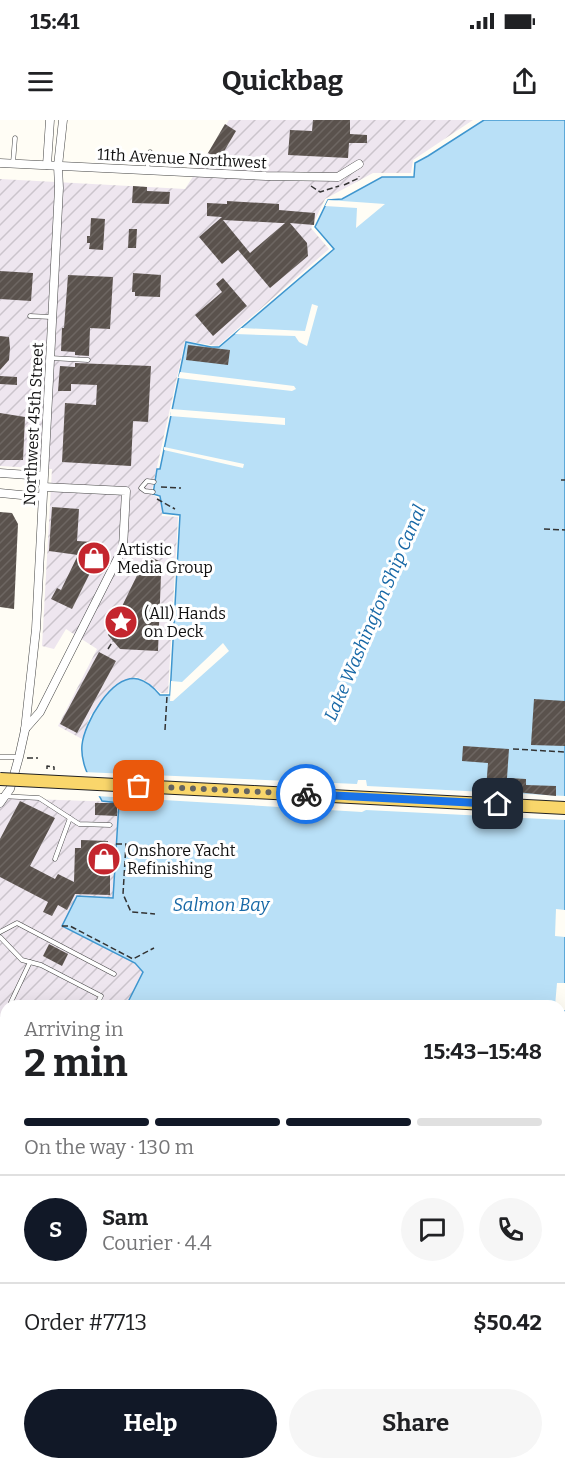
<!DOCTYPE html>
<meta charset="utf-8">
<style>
body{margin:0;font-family:Bitter,serif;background:#f6f6f6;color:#202124;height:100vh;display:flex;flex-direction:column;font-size:22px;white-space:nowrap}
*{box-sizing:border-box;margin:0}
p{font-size:20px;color:#757577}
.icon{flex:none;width:33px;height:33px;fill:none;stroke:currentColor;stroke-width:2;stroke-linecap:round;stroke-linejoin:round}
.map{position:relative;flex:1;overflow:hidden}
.details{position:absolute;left:0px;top:880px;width:566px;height:470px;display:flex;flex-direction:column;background:#fff;border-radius:18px 18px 0 0;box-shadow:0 6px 24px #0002}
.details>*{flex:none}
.pin{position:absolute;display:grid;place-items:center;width:51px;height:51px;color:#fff;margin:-26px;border-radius:12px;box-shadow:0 3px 9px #0006}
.courier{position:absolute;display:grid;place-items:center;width:60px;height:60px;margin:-30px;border:4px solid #1a73e8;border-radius:50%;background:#fff;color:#222;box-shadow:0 2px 8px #0007}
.headline em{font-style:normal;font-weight:700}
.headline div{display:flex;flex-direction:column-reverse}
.headline{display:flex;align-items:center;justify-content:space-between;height:102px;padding:0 24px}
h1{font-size:39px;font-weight:700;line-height:45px}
.bar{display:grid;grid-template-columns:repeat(4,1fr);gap:9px 6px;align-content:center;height:72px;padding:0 24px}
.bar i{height:8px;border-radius:4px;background:#e0e0e0}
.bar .current{background:#111827}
.bar p{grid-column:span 4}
.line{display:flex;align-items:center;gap:15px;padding:0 24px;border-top:2px solid #e0e0e0}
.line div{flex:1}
.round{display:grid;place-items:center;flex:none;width:63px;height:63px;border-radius:32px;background:#f6f6f6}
.button{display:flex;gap:12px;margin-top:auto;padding:12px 24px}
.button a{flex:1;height:69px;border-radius:36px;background:#111827;color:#fff;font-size:24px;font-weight:700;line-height:69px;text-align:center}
.button a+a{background:#f6f6f6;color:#202124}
.status{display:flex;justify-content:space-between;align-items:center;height:42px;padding:0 30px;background:#fff;direction:ltr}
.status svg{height:16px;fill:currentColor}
header{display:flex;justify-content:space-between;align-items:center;height:78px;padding:0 24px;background:#fff;font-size:27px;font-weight:700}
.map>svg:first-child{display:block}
</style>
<div class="status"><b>15:41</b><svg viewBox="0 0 49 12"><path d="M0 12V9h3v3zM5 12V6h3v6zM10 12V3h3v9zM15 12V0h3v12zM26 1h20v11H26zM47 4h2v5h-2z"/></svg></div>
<header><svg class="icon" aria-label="menu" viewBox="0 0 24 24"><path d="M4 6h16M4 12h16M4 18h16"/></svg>Quickbag<svg class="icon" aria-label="share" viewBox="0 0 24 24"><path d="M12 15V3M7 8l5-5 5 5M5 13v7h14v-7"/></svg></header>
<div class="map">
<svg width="565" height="1349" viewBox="0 0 565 1349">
<defs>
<pattern id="industrial-furrows" width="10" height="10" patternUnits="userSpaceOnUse" patternTransform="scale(1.5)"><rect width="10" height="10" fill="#eee6ef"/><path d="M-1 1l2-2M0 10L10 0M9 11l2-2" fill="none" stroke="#cbc4cc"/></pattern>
<pattern id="building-hatch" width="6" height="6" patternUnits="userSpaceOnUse" patternTransform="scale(1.5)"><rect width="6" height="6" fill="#5a524d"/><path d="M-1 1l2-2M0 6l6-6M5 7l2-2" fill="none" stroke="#6d6662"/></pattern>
</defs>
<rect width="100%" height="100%" fill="#fffdf5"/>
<g fill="url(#industrial-furrows)">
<polygon points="229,0 473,0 413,40 411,53 373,53 325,79 311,108 329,129 218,226 185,221 151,374 162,380 162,396 178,397 168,573 161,573 144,560 136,557 115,565 90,596 82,619 58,606 97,529 66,509 54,529 42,526 52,349 0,346 0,59 185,69"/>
<polygon points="0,678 119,682 113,778 62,806 135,843 143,852 126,886 6,886 6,1103 0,1105"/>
</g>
<path fill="#b9e0f7" stroke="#3f96cf" stroke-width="1.5" d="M484 0H565V1349H0V1105L6 1103V1344H560V886H126L143 852 135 843 62 806 77 776 113 778 119 683 102 681C93 664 80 646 82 625 84 604 111 554 138 559 146 561 155 569 160 575H170L180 395 163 393 160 376 153 374 157 349H160L186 222 211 227H219L334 129 315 107 328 80 342 79 382 57H414L415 43 428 36Z"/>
<g fill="#fffdf5">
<polygon points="328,80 385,84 356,108 357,88 325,86"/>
<polygon points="312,184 318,186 307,226 299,222 295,216 235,214 241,208 305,211"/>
<polygon points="180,252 294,266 296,269 292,271 178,258"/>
<polygon points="171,289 285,298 285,305 170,296"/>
<polygon points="164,327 244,344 243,348 164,330"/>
<polygon points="223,523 229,531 173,581 170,581 171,561 182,562"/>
<polygon points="83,652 357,664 358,660 366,660 367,666 565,676 565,700 366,690 362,692 96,676"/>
<polygon points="556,789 565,790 565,817 555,816"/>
<polygon points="557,863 565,863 565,890 560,890 560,886 555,886"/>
</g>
<g fill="url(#building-hatch)" fill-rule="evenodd">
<polygon points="313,0 350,0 350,14 367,15 367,23 349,23 348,38 288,35 290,10 312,11"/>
<polygon points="225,4 236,11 219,40 208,33"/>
<polygon points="133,66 147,67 147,71 170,72 169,84 132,83"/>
<path d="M227 81 279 84V90L315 93 314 105 290 103 307 123 308 136 270 168 238 130 222 144 199 117 222 97 207 96V83L227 84ZM223 100 281 103H285L250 133Z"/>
<polygon points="91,98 105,99 103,130 89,129 90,123 87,123 87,116 90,116"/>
<polygon points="129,109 137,109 136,128 128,128"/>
<polygon points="0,151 33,153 31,181 0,179"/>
<polygon points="133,153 161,155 160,177 135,176 135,172 132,172"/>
<polygon points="68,155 113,157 110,209 90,208 89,236 75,235 75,232 61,231 62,208 64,208"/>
<polygon points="223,158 247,186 213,216 195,195 222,172 216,164"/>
<polygon points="0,216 9,217 10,228 9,240 0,250"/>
<polygon points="188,225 230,230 228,245 186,240"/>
<polygon points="75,243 151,246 148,302 133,301 131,346 62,342 65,283 96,285 97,265 71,264 71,271 58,271 60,246 75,247"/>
<polygon points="0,256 17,257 17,265 0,264"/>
<polygon points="0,293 25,297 23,340 0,340"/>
<polygon points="52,387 79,389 77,421 93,422 103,427 72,489 51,479 57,468 61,470 78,435 49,431"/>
<polygon points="0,392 12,393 18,404 14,489 0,487"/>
<polygon points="147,435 161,442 156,453 161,455 158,531 120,529 108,515"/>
<polygon points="99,532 116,541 77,613 60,604"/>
<polygon points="534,579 565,581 565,626 531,625"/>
<polygon points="463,626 509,629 507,658 526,659 526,665 556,666 556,676 486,669 488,643 462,641"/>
<polygon points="20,681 55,698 30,746 55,759 58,754 74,762 75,728 81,728 81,720 108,721 107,754 110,754 110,775 75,774 67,790 58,785 52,796 43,792 48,782 0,757 0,719"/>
<polygon points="95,683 117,683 117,696 95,695"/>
<polygon points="49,824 68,834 62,846 43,836"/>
</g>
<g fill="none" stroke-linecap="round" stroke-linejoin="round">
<g stroke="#444" stroke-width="5">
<g id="lane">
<polyline points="13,43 15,18"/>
<polyline points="147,49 150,32"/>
<polyline points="30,196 51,197"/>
<polyline points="50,238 88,240"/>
<polyline points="153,372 145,371 141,368 147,361 154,362"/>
<polyline points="0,637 18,637"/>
<polyline points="0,676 39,678 79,704 110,705"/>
<polyline points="55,739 70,698"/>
<polyline points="0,812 17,803 114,854"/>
<polyline points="0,817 22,840 41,845 101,876 96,886"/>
<polyline points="20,886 11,882 30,842"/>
<polyline points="0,979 6,982"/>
<polyline points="0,1058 6,1048"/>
<polyline points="379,1349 379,1344"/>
</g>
</g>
<g stroke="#444" stroke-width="9">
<g id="street">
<polyline points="0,43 266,56 338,57 359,44"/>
<polyline points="47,45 50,0"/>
<polyline points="0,353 43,356"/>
<polyline points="0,373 42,377"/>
<polyline points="25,609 40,592 123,428 126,371 43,367"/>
<polyline points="0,683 10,669 19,637 25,610 36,509 59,68 58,46 63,0"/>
</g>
</g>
<g stroke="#222" stroke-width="14">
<polyline id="primary" points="253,672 565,688"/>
</g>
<g stroke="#333" stroke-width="1.5" stroke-dasharray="6 3" stroke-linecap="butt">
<polyline points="344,65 359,58 359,56"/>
<polyline points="311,66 320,72 339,66"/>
<polyline points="561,360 565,360"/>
<polyline points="161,367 181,368"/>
<polyline points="157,379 175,389"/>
<polyline points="544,409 565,410"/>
<polyline points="108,529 113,521"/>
<polyline points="165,610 167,576"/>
<polyline points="513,629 565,632"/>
<polyline points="27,638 38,638"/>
<polyline points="47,649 47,646 54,647 54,650"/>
<polyline points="116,724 126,724 123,774 131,792 155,794"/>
<polyline points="62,806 70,806 133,839 154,828"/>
<polyline points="0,1124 6,1128"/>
<polyline points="210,1344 220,1349"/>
<polyline points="108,1349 110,1344"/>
</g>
<use href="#lane" stroke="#fff" stroke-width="4"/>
<use href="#street" stroke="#fff" stroke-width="8"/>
<use href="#primary" stroke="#f9d66b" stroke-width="12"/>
<g stroke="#222" stroke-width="14" stroke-linecap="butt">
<polyline id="primary-bridge" points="0,659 253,672"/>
</g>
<use href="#primary-bridge" stroke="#f9d66b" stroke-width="12"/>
</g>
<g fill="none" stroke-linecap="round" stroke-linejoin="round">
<polyline stroke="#646461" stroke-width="6" stroke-dasharray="0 10.8" points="139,666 306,674"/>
<polyline stroke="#1a73e8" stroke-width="8" points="306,674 498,684"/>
</g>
<defs>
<g id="shop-disc" transform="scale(1.725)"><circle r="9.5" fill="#c4262e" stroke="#fff"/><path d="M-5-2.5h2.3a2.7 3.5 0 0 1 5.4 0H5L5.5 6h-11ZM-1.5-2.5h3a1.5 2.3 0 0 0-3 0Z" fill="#fff"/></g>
<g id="sight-disc" transform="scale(1.725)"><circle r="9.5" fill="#c4262e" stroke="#fff"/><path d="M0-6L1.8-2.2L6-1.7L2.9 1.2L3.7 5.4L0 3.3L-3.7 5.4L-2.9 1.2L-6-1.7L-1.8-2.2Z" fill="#fff"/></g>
</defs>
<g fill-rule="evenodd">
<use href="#shop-disc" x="94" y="438"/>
<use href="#sight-disc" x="121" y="502"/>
<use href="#shop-disc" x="104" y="739"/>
</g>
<g text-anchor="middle" stroke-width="6" stroke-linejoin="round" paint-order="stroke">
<g font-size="16" fill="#111" stroke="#fff">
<text transform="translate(182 38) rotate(3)" y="6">11th Avenue Northwest</text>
<text transform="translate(33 304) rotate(-87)" y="6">Northwest 45th Street</text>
</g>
<g font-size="16" fill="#111" stroke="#fff" text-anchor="start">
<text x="117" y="435">Artistic<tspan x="117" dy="18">Media Group</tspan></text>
<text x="144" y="499">(All) Hands<tspan x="144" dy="18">on Deck</tspan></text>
<text x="127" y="736">Onshore Yacht<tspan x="127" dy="18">Refinishing</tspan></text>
</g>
<g font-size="18" font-style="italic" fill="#1768a6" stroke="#fff">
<text transform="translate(375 493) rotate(-67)" y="6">Lake Washington Ship Canal</text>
<text x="221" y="791">Salmon Bay</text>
</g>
</g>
</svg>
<div class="pin" style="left:139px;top:666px;background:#ea580c"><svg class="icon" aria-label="bag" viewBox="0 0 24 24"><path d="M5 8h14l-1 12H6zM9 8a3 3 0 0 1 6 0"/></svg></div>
<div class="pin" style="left:498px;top:684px;background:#1f2937"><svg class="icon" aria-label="home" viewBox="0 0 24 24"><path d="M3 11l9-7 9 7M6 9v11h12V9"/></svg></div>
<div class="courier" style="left:306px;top:674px"><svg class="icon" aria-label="bike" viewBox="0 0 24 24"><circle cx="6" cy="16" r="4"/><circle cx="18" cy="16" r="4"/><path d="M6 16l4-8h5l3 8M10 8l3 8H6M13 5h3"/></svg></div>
<section class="details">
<div class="headline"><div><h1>2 min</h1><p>Arriving in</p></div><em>15:43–15:48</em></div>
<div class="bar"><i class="current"></i><i class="current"></i><i class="current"></i><i></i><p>On the way · 130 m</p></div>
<div class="line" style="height:108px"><b class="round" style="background:#111827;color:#fff">S</b><div><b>Sam</b><p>Courier · 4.4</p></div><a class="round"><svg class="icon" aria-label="chat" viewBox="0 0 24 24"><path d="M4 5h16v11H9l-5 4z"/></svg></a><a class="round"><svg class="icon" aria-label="phone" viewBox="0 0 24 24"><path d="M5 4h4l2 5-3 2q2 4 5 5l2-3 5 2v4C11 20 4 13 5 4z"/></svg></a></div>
<div class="line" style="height:78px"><div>Order #7713</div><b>$50.42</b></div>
<div class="button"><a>Help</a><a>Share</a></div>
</section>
</div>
